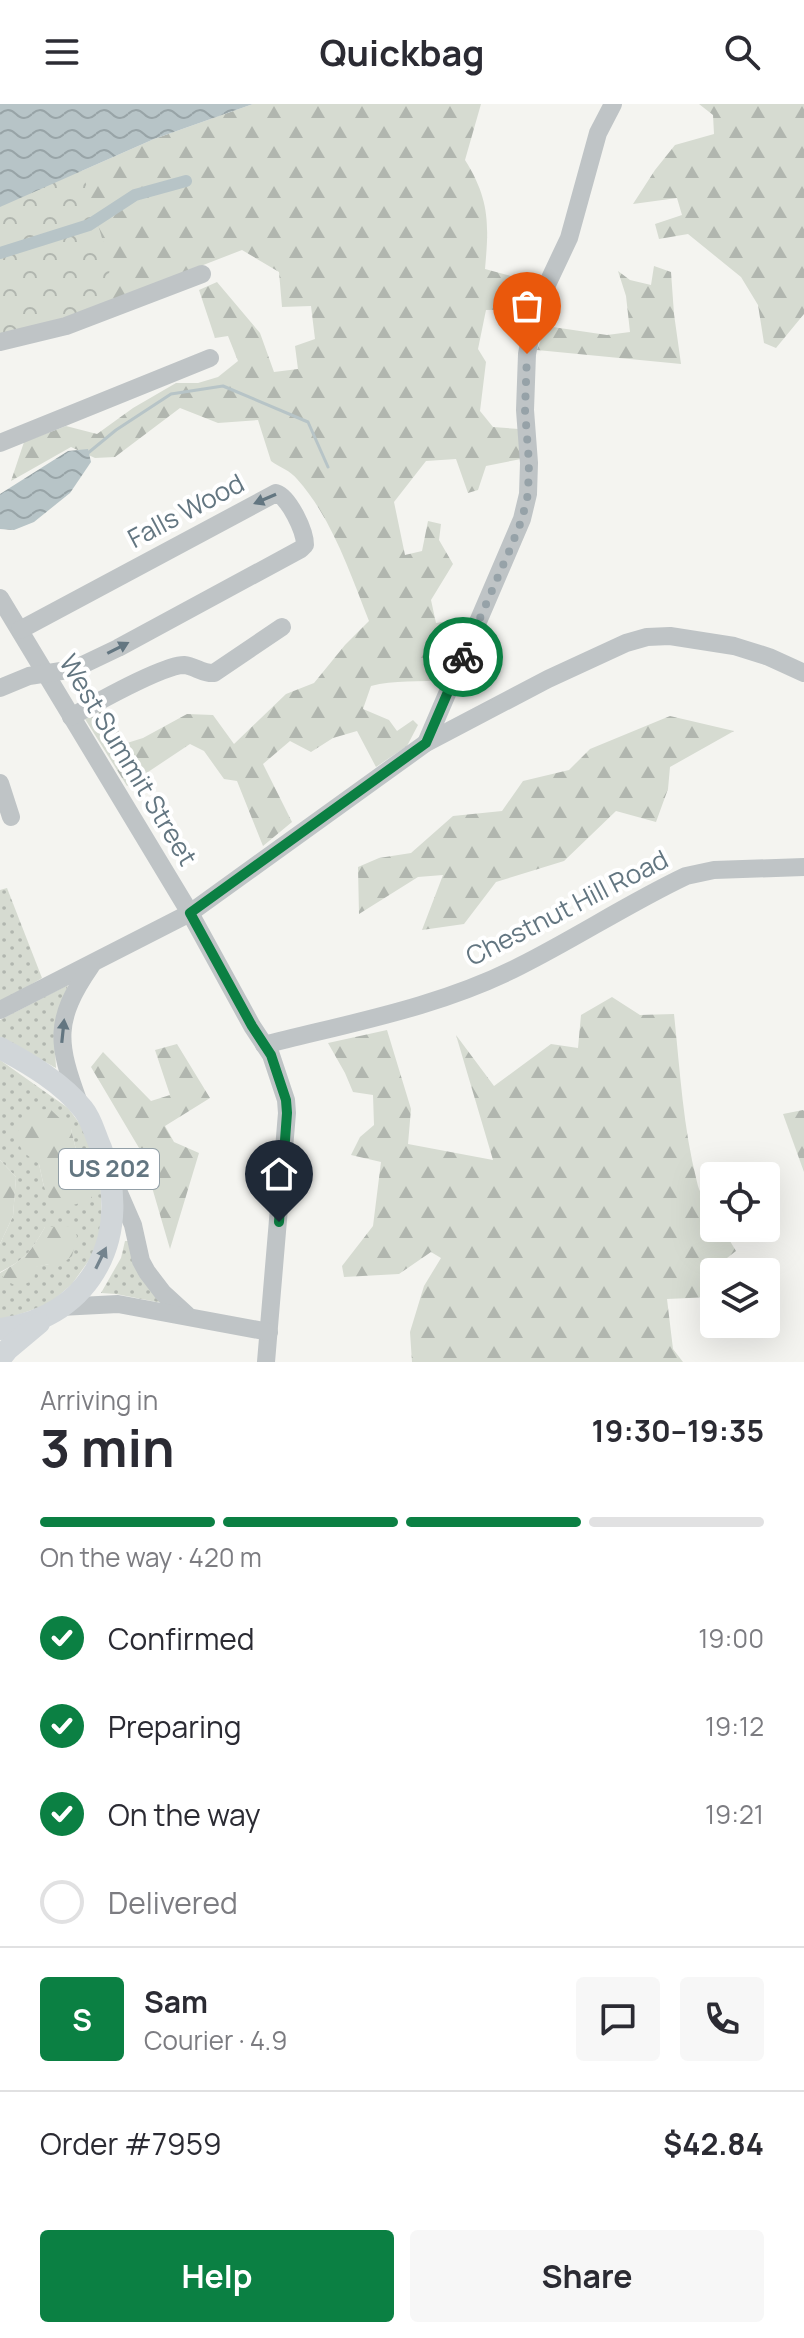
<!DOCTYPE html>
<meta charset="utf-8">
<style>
body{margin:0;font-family:Manrope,sans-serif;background:#f7f7f7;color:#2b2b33;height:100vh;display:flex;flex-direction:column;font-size:30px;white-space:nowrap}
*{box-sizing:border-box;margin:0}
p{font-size:26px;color:#7c7c81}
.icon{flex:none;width:44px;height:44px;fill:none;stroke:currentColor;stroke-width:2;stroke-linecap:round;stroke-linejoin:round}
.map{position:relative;height:1258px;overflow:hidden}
.panel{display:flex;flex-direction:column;background:#fff;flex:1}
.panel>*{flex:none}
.fabs{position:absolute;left:700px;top:1058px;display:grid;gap:16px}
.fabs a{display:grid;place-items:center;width:80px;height:80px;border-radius:8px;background:#fff;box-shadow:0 8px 32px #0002;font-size:40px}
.pin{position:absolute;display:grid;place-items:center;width:68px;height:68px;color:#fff;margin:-82px -34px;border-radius:50% 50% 50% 0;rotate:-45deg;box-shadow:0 0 8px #0007}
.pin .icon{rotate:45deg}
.courier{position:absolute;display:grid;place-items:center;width:80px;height:80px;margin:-40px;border:6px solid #0b8043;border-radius:50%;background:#fff;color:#222;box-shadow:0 2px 10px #0007}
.summary em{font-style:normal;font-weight:700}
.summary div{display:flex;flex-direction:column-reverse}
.summary{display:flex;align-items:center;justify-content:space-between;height:136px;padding:0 40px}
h1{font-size:52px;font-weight:700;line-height:60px}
.bar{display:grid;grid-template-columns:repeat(4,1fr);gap:12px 8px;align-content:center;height:96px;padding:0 40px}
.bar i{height:10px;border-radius:6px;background:#e1e1e2}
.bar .on{background:#0b8043}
.bar p{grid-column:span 4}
.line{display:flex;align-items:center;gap:20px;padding:0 40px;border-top:2px solid #e1e1e2}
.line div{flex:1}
.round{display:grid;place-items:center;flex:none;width:84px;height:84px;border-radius:8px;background:#f7f7f7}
ol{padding:0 40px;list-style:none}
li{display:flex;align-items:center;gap:24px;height:88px}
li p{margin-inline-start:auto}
li .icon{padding:8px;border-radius:50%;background:#0b8043;color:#fff;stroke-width:4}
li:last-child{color:#7c7c81}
li i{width:44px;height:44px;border:4px solid #e1e1e2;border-radius:50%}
.button{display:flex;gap:16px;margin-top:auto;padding:16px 40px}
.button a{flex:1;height:92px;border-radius:8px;background:#0b8043;color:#fff;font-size:32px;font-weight:700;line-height:92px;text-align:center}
.button a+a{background:#f7f7f7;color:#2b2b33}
header{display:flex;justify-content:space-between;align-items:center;height:104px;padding:0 40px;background:#fff;font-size:36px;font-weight:700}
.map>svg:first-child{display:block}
</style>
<header><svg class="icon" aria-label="menu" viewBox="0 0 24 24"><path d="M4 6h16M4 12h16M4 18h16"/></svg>Quickbag<svg class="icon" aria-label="search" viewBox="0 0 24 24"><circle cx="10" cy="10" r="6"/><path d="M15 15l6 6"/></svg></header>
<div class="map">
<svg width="804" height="1258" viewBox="0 0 804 1258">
<defs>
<pattern id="grass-dots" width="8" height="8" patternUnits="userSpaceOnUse" patternTransform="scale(2)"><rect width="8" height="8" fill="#d6dbd1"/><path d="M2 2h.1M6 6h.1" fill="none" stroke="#b1b6af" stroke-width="1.8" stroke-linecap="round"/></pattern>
<pattern id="forest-firs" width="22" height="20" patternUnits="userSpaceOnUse" patternTransform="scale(2)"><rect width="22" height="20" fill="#d6dbd1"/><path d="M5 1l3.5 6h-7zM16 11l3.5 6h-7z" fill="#b1b6af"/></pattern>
<pattern id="park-crowns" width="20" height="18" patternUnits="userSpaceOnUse" patternTransform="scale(2)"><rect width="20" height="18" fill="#d6dbd1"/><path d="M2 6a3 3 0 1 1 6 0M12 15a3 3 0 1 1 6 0" fill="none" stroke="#b1b6af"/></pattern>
<pattern id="water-waves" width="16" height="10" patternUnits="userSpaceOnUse" patternTransform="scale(2)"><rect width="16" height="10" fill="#b7c4c7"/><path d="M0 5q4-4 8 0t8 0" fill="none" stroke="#98a4a7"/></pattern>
</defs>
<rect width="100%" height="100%" fill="#f4f4f0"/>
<g fill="url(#grass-dots)" fill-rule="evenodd">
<polygon points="7,784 42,874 0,899 0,786"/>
<polygon points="68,881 59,907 55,944 56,964 0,933 0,916"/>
<path d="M0 956 68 1004 89 1032 100 1061 102 1122 92 1152 72 1180 49 1200 0 1217V1169L49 1160 45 1123C32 1146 25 1156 0 1168V1140L13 1112 16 1073 0 1056ZM71 1025 77 1050 92 1068 44 1083 39 1060Z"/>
<polygon points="125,1137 129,1137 167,1200 116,1190 101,1189 121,1154"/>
</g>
<g fill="url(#forest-firs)">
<path d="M253 0H481L465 56C490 96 489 120 485 165L536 179 528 205 486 206 478 245 486 258 480 307 493 323 519 325 521 355 486 362 478 386 468 389 456 355 426 357 394 398 405 451 422 447 428 417 441 420 439 436 453 460 431 496 436 519 470 514 446 576C421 578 393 576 371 582L363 605 389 616 397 627 413 616 418 621 407 642 376 663 357 627 333 634 311 648 290 637 263 660 292 718 263 742 237 677 224 675 204 647 190 640 127 682 85 615 104 606 127 639 143 634 187 610 213 611 234 640 286 590 314 579 345 541 369 517C350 469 332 414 297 375 291 367 279 363 271 357L258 316 218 319 180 304 115 353 95 354 71 343 11 377 24 338 66 322 97 330 133 304 176 279H198L218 273 238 257 228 232 215 234 199 186 217 178 260 229 274 268 298 265 295 242 315 235 311 202 282 203 279 168 242 146 64 215 0 103 154 35Z"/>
<polygon points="699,0 804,0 804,210 776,244 764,239 758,201 741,173 688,130 659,135 655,120 682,111 677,94 633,100 655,66 675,41 714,30 713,11"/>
<polygon points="654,162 671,168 674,210 681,260 537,246 546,222 607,231 630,228 626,192 618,167 630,176 651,181"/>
<polygon points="670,612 734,627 670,663 668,685 656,718 616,707 564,757 496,778 464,820 422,826 443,771 418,773 359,810 358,763 379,754 411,749 453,712 502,707 523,677 569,666 590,645"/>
<path d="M612 893 640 911 674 910C680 966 683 1023 697 1078 701 1097 714 1101 714 1124H722L736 1147 709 1168 711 1193 667 1195 673 1245 683 1258H412L410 1228 424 1182 441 1154 431 1148 399 1170 344 1173 342 1162 373 1122 381 1058 351 1051 360 1033 374 1021 373 991 353 988 345 969 328 939 387 926 411 1005 408 1040 493 1056 456 931 494 982 551 940 578 944 581 911Z"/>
<polygon points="177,940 210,994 165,1022 174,1038 199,1049 170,1145 142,1049 91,963 103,948 151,997 170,991 155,946"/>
<polygon points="50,1005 71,1025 77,1050 92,1068 92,1096 61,1104 51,1099 44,1083 39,1060 23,1048 15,1033 25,1014 34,1006"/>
<polygon points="803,1006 804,1007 804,1068 783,1010"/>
<polygon points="0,1056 16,1073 13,1112 0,1140"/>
<path d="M71 1122 77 1132 72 1152 58 1163 49 1160 36 1163 34 1176 18 1183 5 1176 0 1169C26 1154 30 1149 45 1123Z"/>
</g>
<polygon fill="url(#park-crowns)" points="78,53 110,161 105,207 0,237 0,89"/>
<g fill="url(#water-waves)">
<polygon points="0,0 253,0 154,35 0,103"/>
<polygon points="88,345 91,358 70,389 34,418 14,426 0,425 0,390 68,347"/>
</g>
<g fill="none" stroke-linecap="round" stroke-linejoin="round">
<polyline stroke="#b7c4c7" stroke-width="3" points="88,349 116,326 171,290 223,282 308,318 328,363"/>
<polyline stroke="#b7c4c7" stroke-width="12" points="0,149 89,121 135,91 186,77"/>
<g stroke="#bfc4c6" stroke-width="18">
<polyline points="0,238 66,222 202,170"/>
<polyline points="0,339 210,254"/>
<polyline points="0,494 190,809 252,922 271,951 286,996 287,1009 266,1258"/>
<path d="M0 584 29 572 74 565 118 544 301 445 305 441C305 427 289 393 276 389L20 526"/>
<path d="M71 613C92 601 163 561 184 561 195 562 203 570 214 569L282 523"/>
<polyline points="426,639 522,415 528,390 529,359 525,306 527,250 536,204 569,134 598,29 613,0"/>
<polyline points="0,679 11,713"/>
<polyline points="0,906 190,809 426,639 548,575 626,539 647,533 670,532 734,542 769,553 804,569"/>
<path d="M264 941C350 919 440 903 520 862 576 834 629 799 686 772L714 766 804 763"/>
<path d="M79 999C57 939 53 917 91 862"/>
<polyline points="113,1075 133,1121 141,1157 147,1168 163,1189 187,1211"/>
<polyline points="60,1203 118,1200 269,1228"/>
</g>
<g stroke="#d1d6d9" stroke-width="22">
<path d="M0 944C30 960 62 979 83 1005 92 1016 95 1031 101 1044 134 1127 94 1214 0 1225"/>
<polyline points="0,1255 8,1245 39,1219"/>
</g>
</g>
<defs><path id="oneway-solid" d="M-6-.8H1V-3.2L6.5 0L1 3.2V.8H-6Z" transform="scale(2)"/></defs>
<g fill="#637681">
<use href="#oneway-solid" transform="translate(265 395) rotate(157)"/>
<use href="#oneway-solid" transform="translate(118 544) rotate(-27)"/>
<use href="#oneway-solid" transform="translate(63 927) rotate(-84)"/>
</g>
<use fill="#74848e" href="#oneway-solid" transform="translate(101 1154) rotate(-64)"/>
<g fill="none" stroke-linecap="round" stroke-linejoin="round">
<polyline stroke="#96a2a8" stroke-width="8" stroke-dasharray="0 14.4" points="463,553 511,443 522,415 528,390 529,359 525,306 527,250"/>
<polyline stroke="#0b8043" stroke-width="10" points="279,1118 287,1009 286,996 271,951 252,922 190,809 426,639 463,553"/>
</g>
<g text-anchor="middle" stroke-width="8" stroke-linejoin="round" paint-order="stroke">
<rect fill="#fff" stroke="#929fa7" stroke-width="2" x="59" y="1045" width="100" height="40" rx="6"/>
<g font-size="24" font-weight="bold" fill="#637681">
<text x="109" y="1073">US 202</text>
</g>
<g font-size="26" fill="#637681" stroke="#fff">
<text transform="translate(186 407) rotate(-28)" y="9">Falls Wood</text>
<text transform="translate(128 656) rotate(59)" y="9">West Summit Street</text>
<text transform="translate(567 804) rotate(-27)" y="9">Chestnut Hill Road</text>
</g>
</g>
</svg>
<div class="fabs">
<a><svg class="icon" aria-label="locate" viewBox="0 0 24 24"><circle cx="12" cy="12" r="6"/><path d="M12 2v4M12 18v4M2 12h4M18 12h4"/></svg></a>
<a><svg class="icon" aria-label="layers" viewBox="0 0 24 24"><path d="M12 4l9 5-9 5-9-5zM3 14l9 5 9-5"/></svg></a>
</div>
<div class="pin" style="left:527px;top:250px;background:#ea580c"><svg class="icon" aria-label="bag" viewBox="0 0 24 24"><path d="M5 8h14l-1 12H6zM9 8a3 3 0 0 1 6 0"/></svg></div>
<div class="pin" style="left:279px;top:1118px;background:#1f2937"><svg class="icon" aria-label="home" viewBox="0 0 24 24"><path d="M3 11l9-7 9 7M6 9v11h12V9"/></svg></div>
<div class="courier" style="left:463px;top:553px"><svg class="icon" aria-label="bike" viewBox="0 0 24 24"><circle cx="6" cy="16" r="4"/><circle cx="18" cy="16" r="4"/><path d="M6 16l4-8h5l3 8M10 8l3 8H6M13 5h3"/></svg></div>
</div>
<section class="panel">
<div class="summary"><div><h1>3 min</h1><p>Arriving in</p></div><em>19:30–19:35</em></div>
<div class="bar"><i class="on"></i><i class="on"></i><i class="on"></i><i></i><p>On the way · 420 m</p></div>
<ol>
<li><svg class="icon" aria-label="check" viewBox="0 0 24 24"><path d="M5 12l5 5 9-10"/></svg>Confirmed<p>19:00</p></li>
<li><svg class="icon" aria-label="check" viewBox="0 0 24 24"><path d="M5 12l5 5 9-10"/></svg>Preparing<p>19:12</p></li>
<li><svg class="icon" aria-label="check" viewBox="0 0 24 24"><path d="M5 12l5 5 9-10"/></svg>On the way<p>19:21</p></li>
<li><i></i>Delivered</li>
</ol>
<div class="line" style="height:144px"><b class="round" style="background:#0b8043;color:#fff">S</b><div><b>Sam</b><p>Courier · 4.9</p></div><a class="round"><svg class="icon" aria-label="chat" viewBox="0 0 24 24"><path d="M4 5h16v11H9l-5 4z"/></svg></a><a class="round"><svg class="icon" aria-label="phone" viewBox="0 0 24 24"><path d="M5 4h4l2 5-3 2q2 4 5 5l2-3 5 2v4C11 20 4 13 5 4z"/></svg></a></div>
<div class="line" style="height:104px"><div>Order #7959</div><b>$42.84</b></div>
<div class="button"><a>Help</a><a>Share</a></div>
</section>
